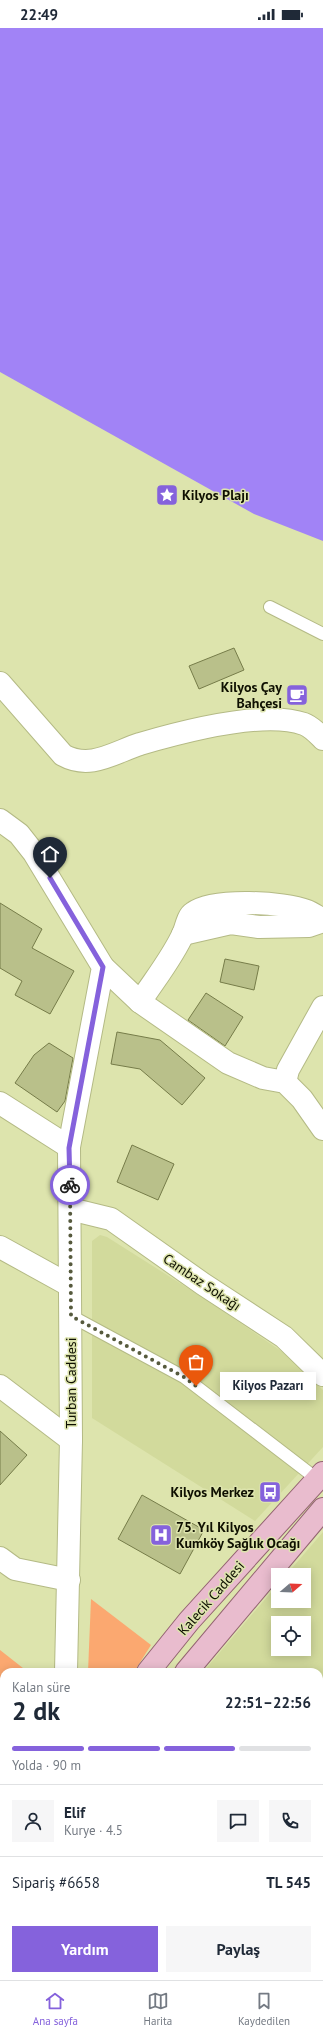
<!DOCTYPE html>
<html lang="tr">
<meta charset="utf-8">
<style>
body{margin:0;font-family:"PT Sans",sans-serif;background:#f6f6f7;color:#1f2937;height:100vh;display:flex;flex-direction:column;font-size:15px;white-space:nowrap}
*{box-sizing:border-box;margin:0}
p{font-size:13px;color:#747a83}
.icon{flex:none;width:22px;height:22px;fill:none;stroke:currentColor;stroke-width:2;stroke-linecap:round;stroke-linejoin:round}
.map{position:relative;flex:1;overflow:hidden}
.sheet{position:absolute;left:0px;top:1640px;width:323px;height:312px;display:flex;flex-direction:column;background:#fff;border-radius:12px 12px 0 0;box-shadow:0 2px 10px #0003}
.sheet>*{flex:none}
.needle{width:26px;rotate:71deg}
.controls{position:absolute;left:271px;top:1540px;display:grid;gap:8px}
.controls a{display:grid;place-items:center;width:40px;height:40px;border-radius:0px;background:#fff;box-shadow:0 2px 10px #0003;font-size:20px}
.pin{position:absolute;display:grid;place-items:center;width:34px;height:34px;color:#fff;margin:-41px -17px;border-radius:50% 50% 50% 0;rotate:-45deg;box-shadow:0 0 4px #0007}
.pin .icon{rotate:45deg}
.courier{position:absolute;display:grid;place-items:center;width:40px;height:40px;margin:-20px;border:3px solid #8562dc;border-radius:50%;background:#fff;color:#222;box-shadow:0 1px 5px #0007}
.bubble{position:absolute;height:28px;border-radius:0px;background:#fff;box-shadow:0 2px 10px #0003;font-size:13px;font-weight:600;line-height:28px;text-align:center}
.overview em{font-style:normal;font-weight:600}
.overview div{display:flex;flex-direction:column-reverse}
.overview{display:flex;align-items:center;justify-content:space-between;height:68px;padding:0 12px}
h1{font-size:26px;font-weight:600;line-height:30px}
.bar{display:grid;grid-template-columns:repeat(4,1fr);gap:6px 4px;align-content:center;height:48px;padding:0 12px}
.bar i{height:5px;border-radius:3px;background:#e0e1e3}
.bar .current{background:#8562dc}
.bar p{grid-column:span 4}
.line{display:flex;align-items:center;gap:10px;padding:0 12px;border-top:1px solid #e0e1e3}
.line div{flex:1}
.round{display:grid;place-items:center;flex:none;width:42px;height:42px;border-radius:0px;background:#f6f6f7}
.button{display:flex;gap:8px;margin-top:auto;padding:8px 12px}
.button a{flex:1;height:46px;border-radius:0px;background:#8562dc;color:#fff;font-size:16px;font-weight:600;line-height:46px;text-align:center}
.button a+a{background:#f6f6f7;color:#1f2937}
.status{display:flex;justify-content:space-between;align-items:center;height:28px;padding:0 20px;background:#fff;direction:ltr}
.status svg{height:11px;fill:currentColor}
.tab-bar{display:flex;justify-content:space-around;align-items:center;height:56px;border-top:1px solid #e0e1e3;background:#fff;font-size:11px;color:#747a83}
.tab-bar a{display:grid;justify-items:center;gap:2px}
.tab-bar .current{color:#8562dc}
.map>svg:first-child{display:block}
</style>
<div class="status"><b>22:49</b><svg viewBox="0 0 49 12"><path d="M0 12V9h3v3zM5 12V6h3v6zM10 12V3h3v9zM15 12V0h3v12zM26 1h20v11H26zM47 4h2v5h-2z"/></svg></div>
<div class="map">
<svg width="323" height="1952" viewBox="0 0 323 1952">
<rect width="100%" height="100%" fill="#dde4ad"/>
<g fill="#d2da9c" fill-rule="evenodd">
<polygon points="100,1207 107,1209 205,1271 284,1325 323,1362 323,1419 255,1493 92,1390 92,1213"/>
<path d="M323 1504V1841L319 1839V1644H203L278 1556V1573H304V1547H286ZM278 1595H304V1621H278Z"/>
</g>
<g fill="#fba870">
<polygon points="91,1571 151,1617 134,1644 88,1644"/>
<polygon points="0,1622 28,1644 4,1644 4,1758 0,1759"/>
</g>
<polygon fill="#a183f6" points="0,0 323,0 323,513 254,486 0,344"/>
<g fill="#b9c08a" stroke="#767c49">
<polygon points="234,620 244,642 199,661 189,638"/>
<polygon points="0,875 42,901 32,920 74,943 50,986 15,967 22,953 0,940"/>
<polygon points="225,931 259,938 254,962 220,954"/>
<polygon points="206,965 243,989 225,1018 188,992"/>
<polygon points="117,1004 160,1012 205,1050 182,1077 140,1041 111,1036"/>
<polygon points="49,1015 73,1030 65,1073 57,1084 15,1055 34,1027"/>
<polygon points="132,1117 174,1136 158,1172 117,1154"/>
<polygon points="0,1403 27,1427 0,1457"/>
<polygon points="142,1467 204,1502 180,1546 118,1511"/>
</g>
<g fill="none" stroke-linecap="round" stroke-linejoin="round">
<g stroke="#b4ba85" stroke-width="14">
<g id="service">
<polyline points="270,579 323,606"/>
<polyline points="71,1288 184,1349 317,1451"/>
</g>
</g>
<g stroke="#b4ba85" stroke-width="24">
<g id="minor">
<path d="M0 655 63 727C90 742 113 725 140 716 181 704 264 682 304 696 312 699 317 705 323 711"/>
<polyline points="183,906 231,895 259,899 309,898 323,893"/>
<polyline points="103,939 140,974 228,1035 263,1050 285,1054 302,1071 323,1101"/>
<path d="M140 974C155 951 173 929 184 904 186 899 188 888 193 885 213 870 284 874 307 883 312 885 318 889 323 892"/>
<polyline points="285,1054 288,1042 323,979"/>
<polyline points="0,1075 69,1119"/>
<polyline points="70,1181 111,1191 203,1256 284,1309 323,1347"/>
<polyline points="0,1219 69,1257"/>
<polyline points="0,1358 71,1412"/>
<polyline points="0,1530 15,1541 69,1552"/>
<polyline points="0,1787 4,1789"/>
<polyline points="319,1856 323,1858"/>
</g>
</g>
<g stroke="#b4ba85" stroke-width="24">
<polyline id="secondary" points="0,792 19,806 34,825 103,939 69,1119 71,1412 66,1644"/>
</g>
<g stroke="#936371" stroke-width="24">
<g id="primary">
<polyline points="148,1644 189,1593 323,1445"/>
<polyline points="186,1644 323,1481"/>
<polyline points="0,1879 4,1860"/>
</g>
</g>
<use href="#service" stroke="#fff" stroke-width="12"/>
<use href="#minor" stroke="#fff" stroke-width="22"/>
<use href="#secondary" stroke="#fff" stroke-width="22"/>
<use href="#primary" stroke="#e9bcce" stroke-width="22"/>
</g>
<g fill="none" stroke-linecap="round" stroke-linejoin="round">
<polyline stroke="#565a3d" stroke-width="4" stroke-dasharray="0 7.2" points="70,1157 71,1288 184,1349 196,1358"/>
<polyline stroke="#8562dc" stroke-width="5" points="50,850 103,939 69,1120 70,1157"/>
</g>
<defs>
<g id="sight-square" transform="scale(1.15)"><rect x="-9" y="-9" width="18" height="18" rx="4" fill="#8562dc" stroke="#dde4ad"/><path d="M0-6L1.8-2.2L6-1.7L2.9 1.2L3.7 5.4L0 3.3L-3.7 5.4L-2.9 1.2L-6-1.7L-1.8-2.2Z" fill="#fff"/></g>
<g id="cafe-square" transform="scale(1.15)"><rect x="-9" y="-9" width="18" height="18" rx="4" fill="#8562dc" stroke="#dde4ad"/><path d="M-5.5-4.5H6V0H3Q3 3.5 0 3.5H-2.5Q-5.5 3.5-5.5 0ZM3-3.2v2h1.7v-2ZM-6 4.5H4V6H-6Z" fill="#fff"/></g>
<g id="bus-square" transform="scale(1.15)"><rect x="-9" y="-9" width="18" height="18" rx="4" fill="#8562dc" stroke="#dde4ad"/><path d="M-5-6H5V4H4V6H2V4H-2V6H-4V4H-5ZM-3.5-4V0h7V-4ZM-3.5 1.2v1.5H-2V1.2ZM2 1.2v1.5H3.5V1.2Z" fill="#fff"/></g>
<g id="hospital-square" transform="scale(1.15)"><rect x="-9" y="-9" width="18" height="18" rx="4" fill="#8562dc" stroke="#dde4ad"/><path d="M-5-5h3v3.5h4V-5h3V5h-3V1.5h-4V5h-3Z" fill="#fff"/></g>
</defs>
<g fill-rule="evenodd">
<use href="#sight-square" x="167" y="467"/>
<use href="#cafe-square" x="297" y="667"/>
<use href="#bus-square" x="270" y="1464"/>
<use href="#hospital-square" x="161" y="1507"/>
</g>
<g text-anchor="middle" stroke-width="3" stroke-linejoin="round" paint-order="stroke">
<g font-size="14" font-weight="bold" fill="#0e0f00" stroke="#dde4ad" text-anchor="start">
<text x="182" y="472">Kilyos Plajı</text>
<text x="282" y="664" text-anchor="end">Kilyos Çay<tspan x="282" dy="16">Bahçesi</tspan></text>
<text x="254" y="1469" text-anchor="end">Kilyos Merkez</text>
<text x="176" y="1504">75. Yıl Kilyos<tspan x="176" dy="16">Kumköy Sağlık Ocağı</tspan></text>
</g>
<g font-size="14" fill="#0e0f00" stroke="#dde4ad">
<text transform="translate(202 1254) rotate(34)" y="5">Cambaz Sokağı</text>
<text transform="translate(71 1355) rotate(-90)" y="5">Turban Caddesi</text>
<text transform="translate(211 1570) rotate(-49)" y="5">Kalecik Caddesi</text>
</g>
</g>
</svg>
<div class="controls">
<a><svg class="needle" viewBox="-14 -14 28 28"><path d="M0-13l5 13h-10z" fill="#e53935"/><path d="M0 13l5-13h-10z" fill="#747a83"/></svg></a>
<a><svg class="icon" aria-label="locate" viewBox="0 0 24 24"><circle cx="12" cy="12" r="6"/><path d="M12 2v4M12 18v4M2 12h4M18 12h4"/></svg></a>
</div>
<div class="pin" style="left:196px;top:1358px;background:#ea580c"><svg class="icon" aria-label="bag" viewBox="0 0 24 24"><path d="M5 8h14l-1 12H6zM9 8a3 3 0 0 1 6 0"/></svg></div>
<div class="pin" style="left:50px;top:850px;background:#1f2937"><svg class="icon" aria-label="home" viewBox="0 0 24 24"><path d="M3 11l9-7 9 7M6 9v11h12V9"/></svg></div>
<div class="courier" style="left:70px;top:1157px"><svg class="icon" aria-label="bike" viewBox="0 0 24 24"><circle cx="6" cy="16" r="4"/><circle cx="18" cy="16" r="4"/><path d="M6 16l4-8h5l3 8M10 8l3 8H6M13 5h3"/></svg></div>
<div class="bubble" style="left:220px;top:1344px;width:96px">Kilyos Pazarı</div>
<section class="sheet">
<div class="overview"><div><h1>2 dk</h1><p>Kalan süre</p></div><em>22:51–22:56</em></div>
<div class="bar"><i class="current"></i><i class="current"></i><i class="current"></i><i></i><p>Yolda · 90 m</p></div>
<div class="line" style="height:72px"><a class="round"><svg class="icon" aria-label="person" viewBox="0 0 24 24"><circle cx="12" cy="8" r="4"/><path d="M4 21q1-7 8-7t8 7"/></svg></a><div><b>Elif</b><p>Kurye · 4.5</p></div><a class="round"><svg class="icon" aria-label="chat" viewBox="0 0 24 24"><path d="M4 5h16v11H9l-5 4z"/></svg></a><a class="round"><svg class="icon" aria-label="phone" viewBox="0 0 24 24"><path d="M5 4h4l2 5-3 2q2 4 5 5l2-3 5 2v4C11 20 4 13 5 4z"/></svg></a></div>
<div class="line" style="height:52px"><div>Sipariş #6658</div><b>TL 545</b></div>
<div class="button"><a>Yardım</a><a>Paylaş</a></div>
</section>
</div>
<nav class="tab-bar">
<a class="current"><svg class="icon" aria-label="home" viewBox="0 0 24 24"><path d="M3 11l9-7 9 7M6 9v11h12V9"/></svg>Ana sayfa</a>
<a><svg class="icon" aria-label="map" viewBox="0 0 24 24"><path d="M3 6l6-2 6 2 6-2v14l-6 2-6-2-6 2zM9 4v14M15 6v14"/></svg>Harita</a>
<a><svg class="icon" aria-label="saved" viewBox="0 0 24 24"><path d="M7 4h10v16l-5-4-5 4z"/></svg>Kaydedilen</a>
</nav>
